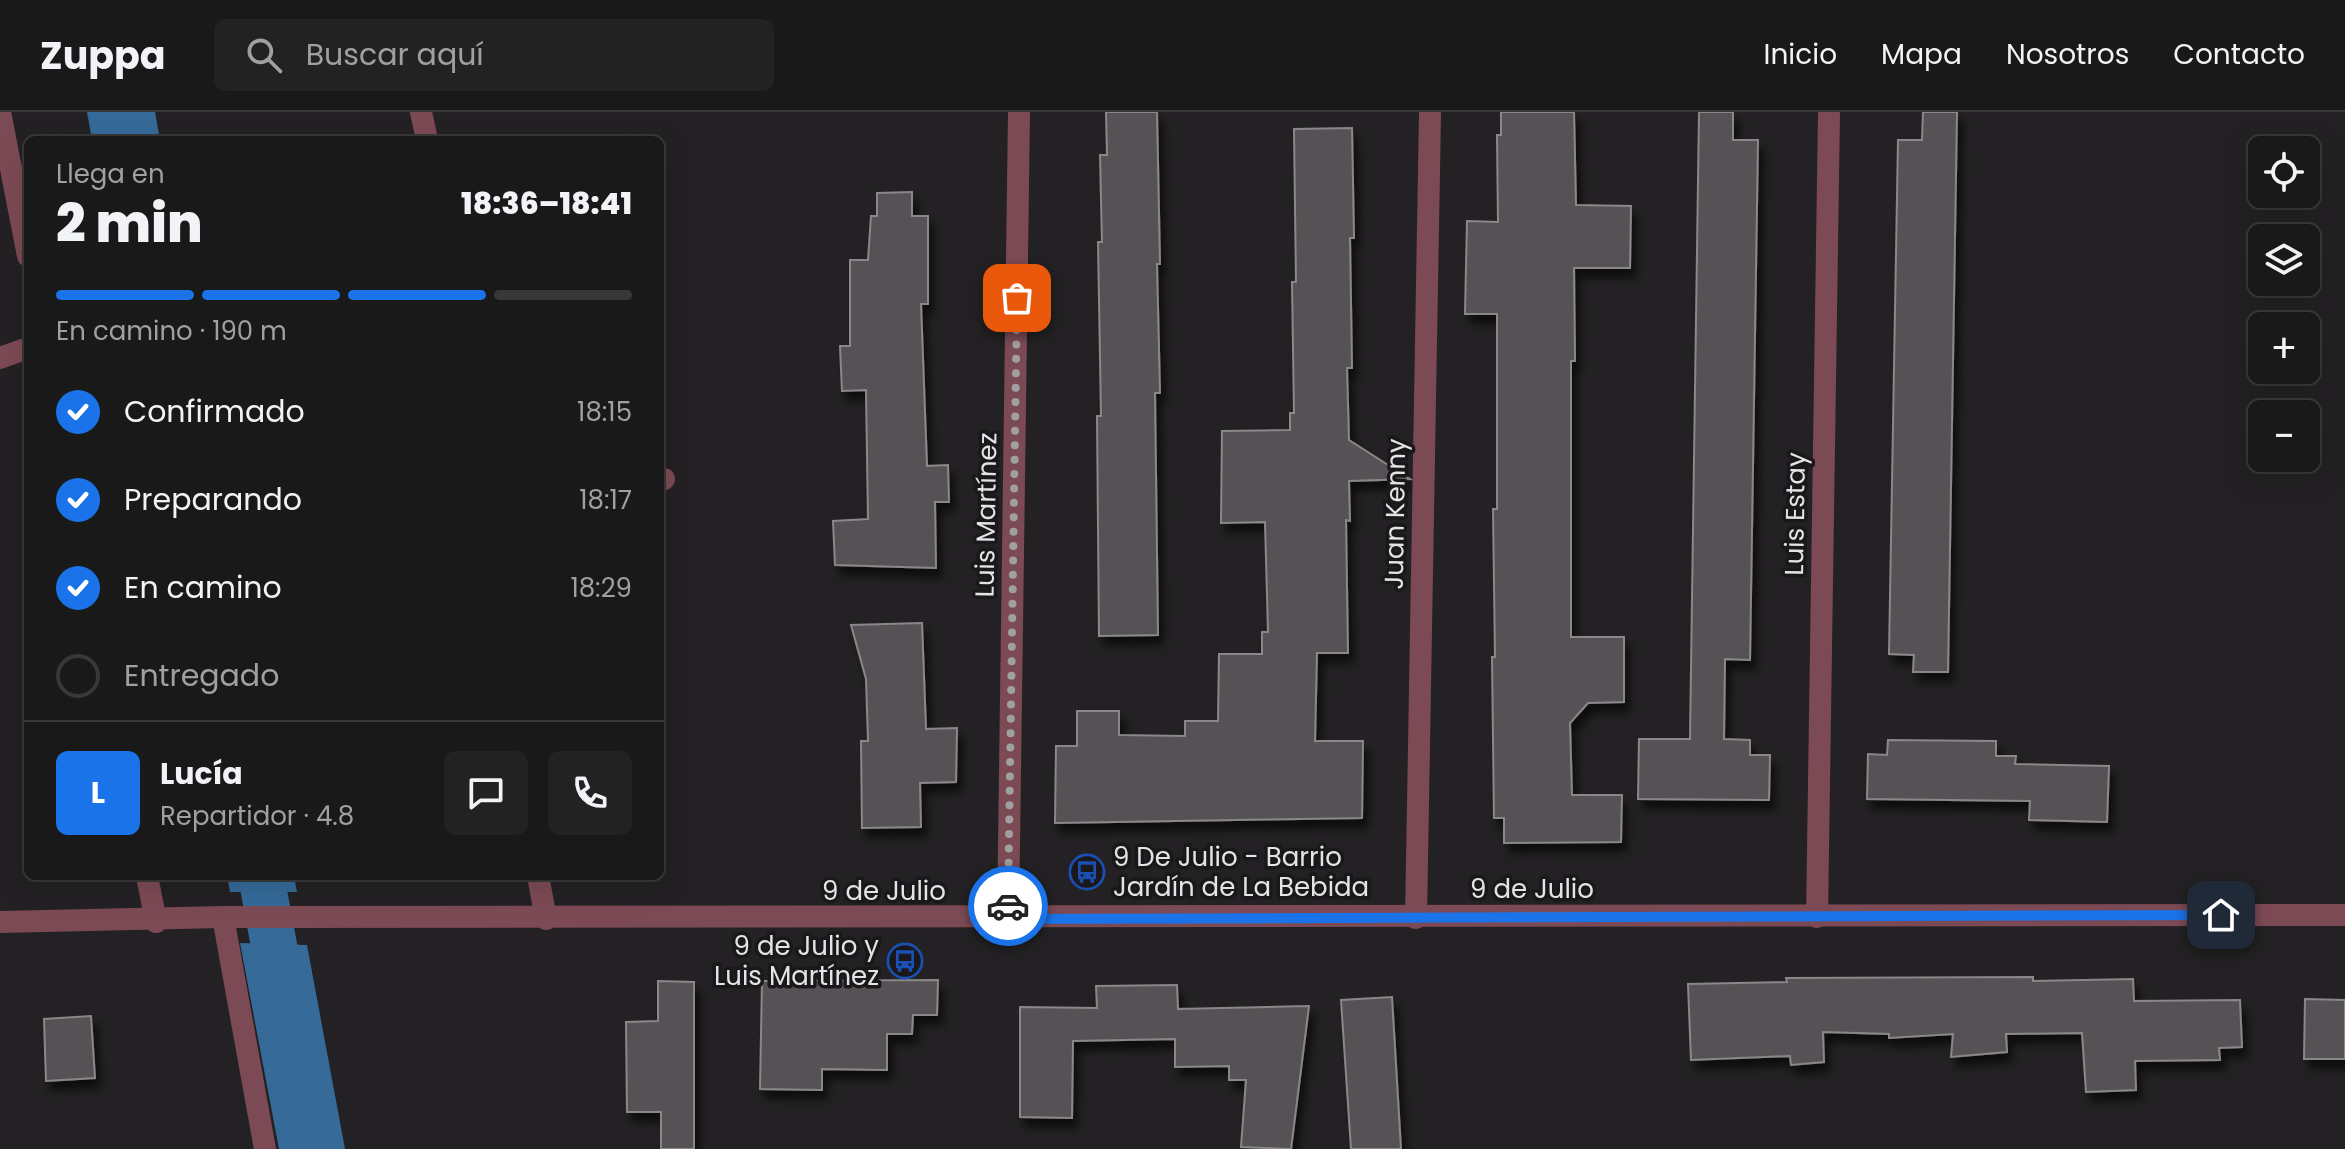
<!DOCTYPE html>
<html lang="es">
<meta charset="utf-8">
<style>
body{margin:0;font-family:Poppins,sans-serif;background:#232223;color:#f1f3f6;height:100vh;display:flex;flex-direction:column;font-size:30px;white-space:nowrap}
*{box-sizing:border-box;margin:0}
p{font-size:26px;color:#9fa0a2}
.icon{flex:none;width:44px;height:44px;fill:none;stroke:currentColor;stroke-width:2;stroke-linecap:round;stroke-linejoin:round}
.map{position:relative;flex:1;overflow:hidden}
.sheet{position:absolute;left:24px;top:24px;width:640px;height:744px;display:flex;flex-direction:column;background:#1a191a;border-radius:12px;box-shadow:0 8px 32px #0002,0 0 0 2px #383839}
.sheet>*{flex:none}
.fabs{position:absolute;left:2248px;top:24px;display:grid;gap:16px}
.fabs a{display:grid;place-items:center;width:72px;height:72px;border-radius:12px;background:#1a191a;box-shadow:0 8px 32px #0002,0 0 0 2px #383839;font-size:40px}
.pin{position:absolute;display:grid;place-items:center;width:68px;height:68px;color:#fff;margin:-34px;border-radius:16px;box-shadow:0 4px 12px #0006}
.courier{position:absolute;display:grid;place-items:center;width:80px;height:80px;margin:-40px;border:6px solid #1a73e8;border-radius:50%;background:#fff;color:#222;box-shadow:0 2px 10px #0007}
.overview em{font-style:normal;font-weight:800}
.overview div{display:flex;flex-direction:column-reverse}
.overview{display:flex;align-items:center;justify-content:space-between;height:136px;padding:0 32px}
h1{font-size:52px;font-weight:800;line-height:60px}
.bar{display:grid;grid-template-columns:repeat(4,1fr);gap:12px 8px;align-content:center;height:96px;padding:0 32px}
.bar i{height:10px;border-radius:6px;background:#383839}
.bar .current{background:#1a73e8}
.bar p{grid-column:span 4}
.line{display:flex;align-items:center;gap:20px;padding:0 32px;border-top:2px solid #383839}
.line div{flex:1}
.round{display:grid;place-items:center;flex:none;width:84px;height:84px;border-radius:12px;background:#232223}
ol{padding:0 32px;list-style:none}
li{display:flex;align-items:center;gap:24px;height:88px}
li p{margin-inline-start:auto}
li .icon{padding:8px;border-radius:50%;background:#1a73e8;color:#fff;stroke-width:4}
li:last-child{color:#9fa0a2}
li i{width:44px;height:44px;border:4px solid #383839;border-radius:50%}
header{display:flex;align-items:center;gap:48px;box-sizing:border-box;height:112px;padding:0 40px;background:#1a191a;border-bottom:2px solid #383839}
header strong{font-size:38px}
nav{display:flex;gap:44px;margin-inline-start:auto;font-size:28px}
.search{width:560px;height:72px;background:#232223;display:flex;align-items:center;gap:20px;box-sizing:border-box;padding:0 28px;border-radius:12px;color:#9fa0a2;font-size:30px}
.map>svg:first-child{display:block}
</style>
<header>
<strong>Zuppa</strong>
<div class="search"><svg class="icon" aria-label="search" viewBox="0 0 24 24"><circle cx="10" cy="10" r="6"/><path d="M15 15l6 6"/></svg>Buscar aquí</div>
<nav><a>Inicio</a><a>Mapa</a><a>Nosotros</a><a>Contacto</a></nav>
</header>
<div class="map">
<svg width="2345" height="1037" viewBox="0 0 2345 1037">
<defs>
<filter id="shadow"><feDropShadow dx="5" dy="9" stdDeviation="4" flood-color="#0009"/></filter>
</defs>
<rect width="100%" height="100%" fill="#232123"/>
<g fill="#356a99">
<polygon points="87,0 155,0 160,28 92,28"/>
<polygon points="227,764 294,764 297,780 230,780"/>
<polygon points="240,831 307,833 345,1037 279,1037"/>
</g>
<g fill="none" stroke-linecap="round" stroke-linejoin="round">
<polyline stroke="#356a99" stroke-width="46" points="261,764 285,892"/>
</g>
<g fill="#545154" stroke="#8a878a" stroke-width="2" filter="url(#shadow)">
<polygon points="1106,0 1157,0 1160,152 1157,152 1160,281 1155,281 1158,523 1099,524 1097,304 1101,304 1098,130 1102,130 1100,43 1107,43"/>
<polygon points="1501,0 1574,0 1576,93 1631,94 1630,156 1574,156 1575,249 1571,249 1571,525 1624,525 1624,590 1588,591 1570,611 1572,683 1622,683 1621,730 1504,731 1504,706 1494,706 1492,545 1495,545 1493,397 1497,397 1497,202 1465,202 1467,109 1498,110 1497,23 1501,23"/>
<polygon points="1699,0 1733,0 1733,28 1758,28 1750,548 1725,547 1724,627 1750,628 1750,643 1770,643 1769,688 1638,687 1639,627 1690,627"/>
<polygon points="1923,0 1957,0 1948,560 1913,560 1914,543 1889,542 1898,28 1922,28"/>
<polygon points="1352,16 1354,126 1350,126 1352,256 1347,256 1349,328 1410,367 1349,369 1350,409 1346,408 1348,541 1317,541 1315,629 1363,629 1362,706 1055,711 1056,634 1077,634 1077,599 1119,599 1119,623 1185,624 1185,609 1218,609 1219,542 1262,542 1262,520 1268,520 1265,410 1221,411 1222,319 1290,318 1290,301 1294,301 1292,170 1296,170 1294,17"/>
<polygon points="912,80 912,104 928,104 928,192 921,192 927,354 948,353 949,390 935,390 936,456 835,453 833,409 868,407 866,278 842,279 840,234 850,234 850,148 868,148 871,104 877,104 877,81"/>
<polygon points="922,511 926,617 957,616 956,670 920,671 921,715 862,716 861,629 868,629 866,567 851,513"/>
<polygon points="1888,628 1996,629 1996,644 2016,644 2015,652 2109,654 2107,710 2029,708 2030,689 1867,687 1868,642 1887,643"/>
<polygon points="2033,865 2033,869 2133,867 2134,889 2240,888 2242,935 2219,936 2220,948 2135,949 2136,978 2086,980 2082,921 2006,922 2007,940 1951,945 1953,922 1889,926 1889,922 1823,920 1824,950 1791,953 1790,944 1691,948 1688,872 1787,870 1786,866"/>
<polygon points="938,868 937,903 913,903 912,922 887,922 887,958 822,957 822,978 760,977 762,869"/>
<polygon points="658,869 694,870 694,1037 661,1037 661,1000 627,1000 626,910 658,909"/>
<polygon points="1177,873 1178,897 1309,894 1291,1037 1241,1035 1246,968 1229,968 1229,954 1175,955 1175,927 1073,929 1072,1006 1020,1005 1020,895 1097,896 1096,874"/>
<polygon points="1392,885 1401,1037 1351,1037 1341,888"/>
<polygon points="2305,887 2345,888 2345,947 2304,947"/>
<polygon points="91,904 95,966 46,969 44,907"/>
</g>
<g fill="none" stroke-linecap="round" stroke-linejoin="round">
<polyline stroke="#7c4a55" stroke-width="22" points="223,805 265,1037"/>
<g stroke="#7c4a55" stroke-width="22">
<polyline points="0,0 28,144"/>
<polyline points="421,0 427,28"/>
<polyline points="0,246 28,236"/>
<polyline points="660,368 664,367"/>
<polyline points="147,764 156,810"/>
<polyline points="538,764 546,807"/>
<polyline points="1817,805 1829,0"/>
<polyline points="1416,806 1430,0"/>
<polyline points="1008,807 1019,0"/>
<polyline points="0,810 223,805 2345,803"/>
</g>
</g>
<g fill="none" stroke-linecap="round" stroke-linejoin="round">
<polyline stroke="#a09fa1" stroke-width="8" stroke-dasharray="0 14.4" points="1008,794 1017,186"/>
<polyline stroke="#1a73e8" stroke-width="10" points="1008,794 1008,807 2221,803"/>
</g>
<defs>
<g id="bus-ring" transform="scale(1.8)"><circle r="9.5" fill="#1a181a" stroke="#1a4fb4" stroke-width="1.5"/><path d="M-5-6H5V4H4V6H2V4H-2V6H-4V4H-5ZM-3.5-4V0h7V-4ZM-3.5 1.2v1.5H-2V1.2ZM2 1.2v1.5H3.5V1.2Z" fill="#1a4fb4"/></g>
</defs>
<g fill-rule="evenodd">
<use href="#bus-ring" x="1087" y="760"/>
<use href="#bus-ring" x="905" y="849"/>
</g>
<g text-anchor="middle" stroke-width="7" stroke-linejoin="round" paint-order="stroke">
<g font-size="26" fill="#e4e3e5" stroke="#1a181a">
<text transform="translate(1395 402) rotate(-89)" y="9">Juan Kenny</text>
<text transform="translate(1795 402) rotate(-89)" y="9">Luis Estay</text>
<text transform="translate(986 403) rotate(-89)" y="9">Luis Martínez</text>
<text x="1532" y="786">9 de Julio</text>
<text x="884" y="788">9 de Julio</text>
</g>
<g font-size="26" fill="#e4e3e5" stroke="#1a181a" text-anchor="start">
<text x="1113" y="754">9 De Julio - Barrio<tspan x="1113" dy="30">Jardín de La Bebida</tspan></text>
<text x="879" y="843" text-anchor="end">9 de Julio y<tspan x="879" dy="30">Luis Martínez</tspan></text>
</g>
</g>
</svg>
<div class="fabs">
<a><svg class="icon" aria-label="locate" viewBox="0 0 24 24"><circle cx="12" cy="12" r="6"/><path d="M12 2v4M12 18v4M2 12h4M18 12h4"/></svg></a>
<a><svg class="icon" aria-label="layers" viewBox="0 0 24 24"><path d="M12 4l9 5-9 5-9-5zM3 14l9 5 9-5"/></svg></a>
<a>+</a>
<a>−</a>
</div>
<div class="pin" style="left:1017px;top:186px;background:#ea580c"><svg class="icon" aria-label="bag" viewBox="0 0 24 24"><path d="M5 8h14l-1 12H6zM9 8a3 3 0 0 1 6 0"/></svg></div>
<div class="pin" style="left:2221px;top:803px;background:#1f2937"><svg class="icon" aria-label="home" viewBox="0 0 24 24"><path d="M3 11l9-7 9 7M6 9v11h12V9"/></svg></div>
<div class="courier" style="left:1008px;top:794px"><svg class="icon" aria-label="car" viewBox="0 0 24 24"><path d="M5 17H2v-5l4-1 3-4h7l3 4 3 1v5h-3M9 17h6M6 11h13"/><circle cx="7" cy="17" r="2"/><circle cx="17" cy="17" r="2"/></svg></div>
<section class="sheet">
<div class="overview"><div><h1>2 min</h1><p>Llega en</p></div><em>18:36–18:41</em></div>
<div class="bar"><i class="current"></i><i class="current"></i><i class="current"></i><i></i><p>En camino · 190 m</p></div>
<ol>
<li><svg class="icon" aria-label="check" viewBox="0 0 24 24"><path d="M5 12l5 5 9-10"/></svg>Confirmado<p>18:15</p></li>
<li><svg class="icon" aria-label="check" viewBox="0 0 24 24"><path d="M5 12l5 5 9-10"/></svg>Preparando<p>18:17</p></li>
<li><svg class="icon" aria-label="check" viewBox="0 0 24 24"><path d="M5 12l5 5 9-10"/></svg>En camino<p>18:29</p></li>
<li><i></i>Entregado</li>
</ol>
<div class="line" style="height:144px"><b class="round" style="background:#1a73e8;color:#fff">L</b><div><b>Lucía</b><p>Repartidor · 4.8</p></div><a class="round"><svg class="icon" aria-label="chat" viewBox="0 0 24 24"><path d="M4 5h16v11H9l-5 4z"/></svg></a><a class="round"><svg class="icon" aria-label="phone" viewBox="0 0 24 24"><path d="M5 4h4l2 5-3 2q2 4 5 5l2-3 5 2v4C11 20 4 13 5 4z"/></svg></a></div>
</section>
</div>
